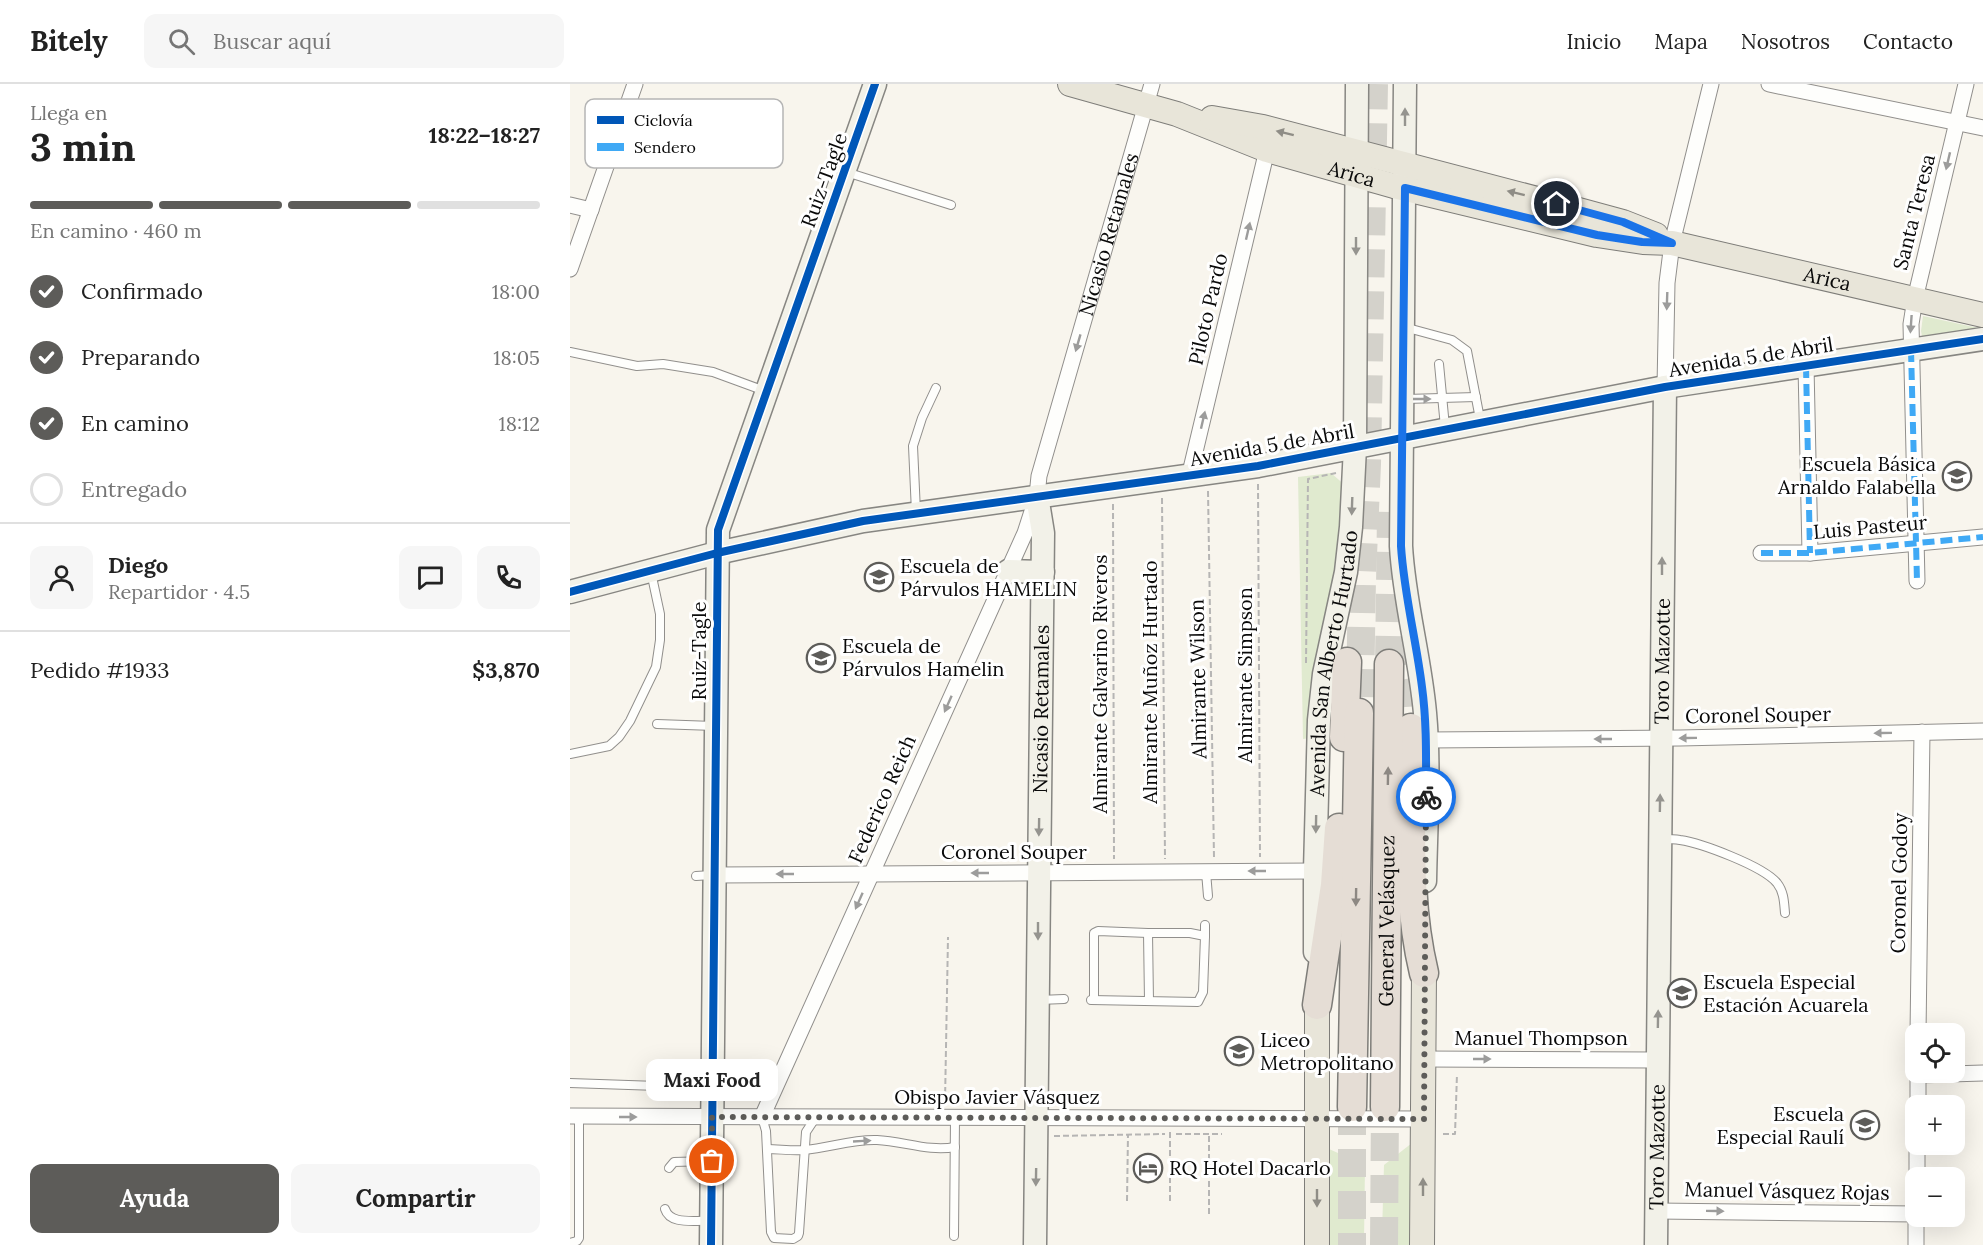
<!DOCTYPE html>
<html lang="es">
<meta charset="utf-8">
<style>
body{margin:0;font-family:Lora,serif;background:#f6f6f6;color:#222;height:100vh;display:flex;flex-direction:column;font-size:22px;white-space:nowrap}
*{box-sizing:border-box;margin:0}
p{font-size:20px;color:#767676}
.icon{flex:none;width:33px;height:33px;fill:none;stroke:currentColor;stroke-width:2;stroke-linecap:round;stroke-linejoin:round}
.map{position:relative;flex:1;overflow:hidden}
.drawer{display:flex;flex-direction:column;background:#fff;width:570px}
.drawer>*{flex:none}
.tools{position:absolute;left:1335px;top:939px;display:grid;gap:12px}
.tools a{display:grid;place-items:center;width:60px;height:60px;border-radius:12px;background:#fff;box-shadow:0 6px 24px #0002;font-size:30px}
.pin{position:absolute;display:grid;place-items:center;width:51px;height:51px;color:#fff;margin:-26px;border:3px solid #fff;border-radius:50%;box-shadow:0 2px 6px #0007}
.courier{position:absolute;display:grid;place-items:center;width:60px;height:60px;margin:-30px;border:4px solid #1a73e8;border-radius:50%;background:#fff;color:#222;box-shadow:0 2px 8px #0007}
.bubble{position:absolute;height:42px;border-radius:12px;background:#fff;box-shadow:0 6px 24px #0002;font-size:20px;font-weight:800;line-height:42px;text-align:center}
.overview em{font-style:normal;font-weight:800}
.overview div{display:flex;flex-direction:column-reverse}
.overview{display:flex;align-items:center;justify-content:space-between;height:102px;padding:0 30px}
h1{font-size:39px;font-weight:800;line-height:45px}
.bar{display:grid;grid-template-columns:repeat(4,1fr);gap:9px 6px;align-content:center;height:72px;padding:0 30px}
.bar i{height:8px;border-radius:4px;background:#e0e0e0}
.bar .current{background:#5d5c59}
.bar p{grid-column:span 4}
.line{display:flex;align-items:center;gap:15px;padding:0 30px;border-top:2px solid #e0e0e0}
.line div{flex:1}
.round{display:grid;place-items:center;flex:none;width:63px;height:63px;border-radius:12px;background:#f6f6f6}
ol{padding:0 30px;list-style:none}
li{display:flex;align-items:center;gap:18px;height:66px}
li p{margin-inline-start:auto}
li .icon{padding:6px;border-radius:50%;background:#5d5c59;color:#fff;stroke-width:4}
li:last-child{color:#767676}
li i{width:33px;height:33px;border:3px solid #e0e0e0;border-radius:50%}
.cta{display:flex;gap:12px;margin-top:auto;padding:12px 30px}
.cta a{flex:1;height:69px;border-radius:12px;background:#5d5c59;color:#fff;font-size:24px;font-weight:800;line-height:69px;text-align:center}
.cta a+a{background:#f6f6f6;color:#222}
header{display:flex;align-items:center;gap:36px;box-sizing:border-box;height:84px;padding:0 30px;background:#fff;border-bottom:2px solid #e0e0e0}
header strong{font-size:28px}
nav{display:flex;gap:33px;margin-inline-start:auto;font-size:21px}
.search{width:420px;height:54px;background:#f6f6f6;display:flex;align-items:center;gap:15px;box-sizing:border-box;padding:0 21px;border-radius:12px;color:#767676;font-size:22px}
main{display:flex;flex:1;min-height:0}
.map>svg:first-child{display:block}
</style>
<header>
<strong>Bitely</strong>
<div class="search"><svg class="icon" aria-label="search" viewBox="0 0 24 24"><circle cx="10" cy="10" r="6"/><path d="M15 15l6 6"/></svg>Buscar aquí</div>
<nav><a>Inicio</a><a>Mapa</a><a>Nosotros</a><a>Contacto</a></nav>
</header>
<main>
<section class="drawer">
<div class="overview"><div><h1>3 min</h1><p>Llega en</p></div><em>18:22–18:27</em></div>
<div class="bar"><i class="current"></i><i class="current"></i><i class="current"></i><i></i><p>En camino · 460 m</p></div>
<ol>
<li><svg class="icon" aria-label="check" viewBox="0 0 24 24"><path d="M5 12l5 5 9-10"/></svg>Confirmado<p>18:00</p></li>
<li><svg class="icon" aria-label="check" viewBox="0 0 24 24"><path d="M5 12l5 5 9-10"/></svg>Preparando<p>18:05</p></li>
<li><svg class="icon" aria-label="check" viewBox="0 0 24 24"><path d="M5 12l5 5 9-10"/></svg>En camino<p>18:12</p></li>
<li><i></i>Entregado</li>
</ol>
<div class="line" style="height:108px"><a class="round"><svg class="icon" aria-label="person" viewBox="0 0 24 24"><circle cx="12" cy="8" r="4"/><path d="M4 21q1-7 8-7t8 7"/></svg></a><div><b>Diego</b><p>Repartidor · 4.5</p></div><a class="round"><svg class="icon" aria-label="chat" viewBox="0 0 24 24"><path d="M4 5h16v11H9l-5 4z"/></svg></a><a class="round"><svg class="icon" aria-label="phone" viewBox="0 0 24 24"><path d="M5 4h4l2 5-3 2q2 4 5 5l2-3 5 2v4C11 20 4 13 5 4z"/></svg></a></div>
<div class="line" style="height:78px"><div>Pedido #1933</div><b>$3,870</b></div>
<div class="cta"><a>Ayuda</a><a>Compartir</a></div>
</section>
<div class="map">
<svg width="1413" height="1161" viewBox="0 0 1413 1161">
<rect width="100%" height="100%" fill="#f8f5ed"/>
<g fill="#e0eacf">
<polygon points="1353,232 1413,245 1353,258 1351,247"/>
<polygon points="761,389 777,403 777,439 741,654 733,655 728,393"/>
<polygon points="842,1059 841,1161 816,1161 812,1150 814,1081"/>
<polygon points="759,1065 795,1081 794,1158 789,1161 757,1161"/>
</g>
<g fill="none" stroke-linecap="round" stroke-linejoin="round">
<g stroke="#d4d2cb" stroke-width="28" stroke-dasharray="28 14" stroke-linecap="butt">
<polyline points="827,554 838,605 841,644"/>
<polyline points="819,580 821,428"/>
<polyline points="790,613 792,494 797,380 804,0"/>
<polyline points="782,1023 782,1161"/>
<polyline points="814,1161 815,1023"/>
</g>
<g stroke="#918f8c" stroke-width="10">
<g id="lane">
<polyline points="276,88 381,121"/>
<polyline points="834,243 882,256 897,267 910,335"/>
<polyline points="0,268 67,282 93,280 143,288 195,307"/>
<polyline points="869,280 875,343"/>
<polyline points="836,315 906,313"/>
<polyline points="346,428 343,362 352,334 366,304"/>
<polyline points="87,640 144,642"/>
<polyline points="0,670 39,662 49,653 60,637 86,583 90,556 90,530 81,488"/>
<path d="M1091 755C1097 755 1104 755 1110 756 1131 759 1193 782 1207 799 1214 808 1214 818 1215 829"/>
<polyline points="636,788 638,812"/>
<polyline points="126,792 142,791"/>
<polyline points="635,852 635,841"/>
<polyline points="469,916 494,915"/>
<polyline points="521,916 628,918 633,908 635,852 620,849 578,849 579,917"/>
<polyline points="524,916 524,849 528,847 578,849"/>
<polyline points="0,999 117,1003"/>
<polyline points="192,1033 196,1047 201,1148 204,1154 223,1155 228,1152 229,1149 236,1048 246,1033"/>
<path d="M197 1065C209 1065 222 1067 234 1066 259 1064 282 1055 307 1056 333 1057 359 1068 385 1063"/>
<polyline points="99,1084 104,1078 139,1077"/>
<path d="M95 1125C100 1141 124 1136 138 1137"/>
<polyline points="384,1152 385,1034"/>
<polyline points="0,1159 7,1157 9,1154 9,1032"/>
</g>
</g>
<g stroke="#918f8c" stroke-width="17">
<g id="street">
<polyline points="1199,0 1413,44"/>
<polyline points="0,121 21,126"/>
<polyline points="0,185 65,0"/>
<polyline points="1236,282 1240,469"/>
<polyline points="1095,303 1097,199 1102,159 1141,0"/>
<polyline points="619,393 697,66"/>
<polyline points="1191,469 1240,469 1413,453"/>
<polyline points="1347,497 1341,240 1345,215 1396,0"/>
<polyline points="857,656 1110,654 1413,647"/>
<polyline points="144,791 745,787"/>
<polyline points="1348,950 1352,648"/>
<polyline points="854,975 1087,976"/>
<polyline points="1348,991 1413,989"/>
<polyline points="1348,1022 1348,988"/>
<polyline points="0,1032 854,1035"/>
<path id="s1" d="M192 1033 455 449 467 412 469 392 582 0"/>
<polyline points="1347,1094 1347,1060"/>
<polyline points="1087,1127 1346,1130"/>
<polyline points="1346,1161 1346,1132"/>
</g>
</g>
<g stroke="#878682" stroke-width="25">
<g id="secondary">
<path d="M835 0 831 462C834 518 850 572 855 629 860 683 856 742 855 797"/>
<polyline points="438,487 473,488"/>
<polyline points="0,508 147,469 293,437 688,382 1095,303 1413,255"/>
<path id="s2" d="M745 868V787L749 636 754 590 776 488 781 443 785 363 787 0"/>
<polyline points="141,1161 148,446 305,0"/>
<path id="s3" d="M465 1161 473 449 467 412"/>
<path id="s4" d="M1086 1161 1095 303"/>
</g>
</g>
<g stroke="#7e7d79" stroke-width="26">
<g id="primary">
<path id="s5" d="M500 0 607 30 697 66 824 102 1027 151 1073 158 1102 159 1413 231"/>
<polyline points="642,34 693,43 1009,126 1053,138 1086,151"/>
<polyline points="747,1161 747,921"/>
<polyline points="852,1161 854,889"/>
</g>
</g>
<g stroke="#7e7d79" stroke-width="31">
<g id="highway">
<path d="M841 644C844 728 834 806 854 889"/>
<polyline points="774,653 777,578"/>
<polyline points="747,921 765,801 769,744"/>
<polyline points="782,1023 789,629"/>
<path id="s6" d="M815 1023 819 580"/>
</g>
</g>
<g stroke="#b6b5b4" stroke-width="2" stroke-dasharray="6 3" stroke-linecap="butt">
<polyline points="688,400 690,773"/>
<polyline points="638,407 644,773"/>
<polyline points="592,414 595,775"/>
<polyline points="543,420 544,775"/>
<polyline points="736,579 738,395 766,389"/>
<polyline points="375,1018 378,853"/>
<polyline points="606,1050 652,1050"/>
<polyline points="873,1050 885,1050 887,990"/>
<polyline points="484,1052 595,1050"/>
<polyline points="557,1117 558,1050"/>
<polyline points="600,1117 600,1047"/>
<polyline points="639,1130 639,1051"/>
</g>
<use href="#lane" stroke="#fefefc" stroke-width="8"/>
<use href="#street" stroke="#fefefc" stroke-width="15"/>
<use href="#secondary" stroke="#f2f1e8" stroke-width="22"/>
<use href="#primary" stroke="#e8e5d9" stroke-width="24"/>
<use href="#highway" stroke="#e5ddd5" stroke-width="28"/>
<g stroke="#3fa9f5" stroke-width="6" stroke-dasharray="12 6" stroke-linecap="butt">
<polyline points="1341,266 1347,497"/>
<polyline points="1236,282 1240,469"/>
<polyline points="1191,469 1240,469 1413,453"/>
</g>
<g stroke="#fff" stroke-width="11">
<g id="cycleway">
<polyline points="0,508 147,469 293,437 688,382 1095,303 1413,255"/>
<polyline points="141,1161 148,446 305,0"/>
</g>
</g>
<use href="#cycleway" stroke="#0057b8" stroke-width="8"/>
</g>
<defs><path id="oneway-solid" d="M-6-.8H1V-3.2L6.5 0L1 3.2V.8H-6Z" transform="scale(1.5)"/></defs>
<g fill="#95948f">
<use href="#oneway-solid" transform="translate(835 33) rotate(-90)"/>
<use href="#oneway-solid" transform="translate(786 162) rotate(90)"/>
<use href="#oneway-solid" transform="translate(782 422) rotate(92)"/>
<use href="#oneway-solid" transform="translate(1092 482) rotate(-90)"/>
<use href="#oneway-solid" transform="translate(1090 719) rotate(-89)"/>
<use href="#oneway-solid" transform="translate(746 740) rotate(91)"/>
<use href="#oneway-solid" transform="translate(469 743) rotate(91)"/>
<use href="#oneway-solid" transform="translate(468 847) rotate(90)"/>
<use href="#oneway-solid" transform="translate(1088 935) rotate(-89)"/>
<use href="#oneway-solid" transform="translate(466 1093) rotate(91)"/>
</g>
<g fill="#8f8d86">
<use href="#oneway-solid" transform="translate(715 49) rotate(-166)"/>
<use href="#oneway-solid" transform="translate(946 109) rotate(-166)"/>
<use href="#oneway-solid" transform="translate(853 1103) rotate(-90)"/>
<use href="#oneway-solid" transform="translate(747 1114) rotate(90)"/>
</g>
<g fill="#9c9c9b">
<use href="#oneway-solid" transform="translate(1378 77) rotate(103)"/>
<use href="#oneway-solid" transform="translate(678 147) rotate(-77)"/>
<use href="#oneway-solid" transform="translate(1097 217) rotate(92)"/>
<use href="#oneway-solid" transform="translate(1341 240) rotate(94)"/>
<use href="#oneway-solid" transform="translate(508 259) rotate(106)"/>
<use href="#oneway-solid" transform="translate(852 315)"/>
<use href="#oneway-solid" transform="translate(633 336) rotate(-77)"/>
<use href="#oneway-solid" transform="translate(378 620) rotate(114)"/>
<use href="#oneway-solid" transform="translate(1313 649) rotate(179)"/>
<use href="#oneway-solid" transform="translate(1118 654) rotate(179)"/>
<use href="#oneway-solid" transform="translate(1033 655) rotate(180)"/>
<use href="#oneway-solid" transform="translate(687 787) rotate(180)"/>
<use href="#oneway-solid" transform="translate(410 789) rotate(180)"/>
<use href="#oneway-solid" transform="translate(215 790) rotate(180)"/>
<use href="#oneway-solid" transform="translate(289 817) rotate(114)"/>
<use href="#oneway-solid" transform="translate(912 975)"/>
<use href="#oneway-solid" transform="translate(58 1033)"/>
<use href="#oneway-solid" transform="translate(292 1057) rotate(-3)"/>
<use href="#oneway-solid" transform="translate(1145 1127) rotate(1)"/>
</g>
<g fill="#8d8883">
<use href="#oneway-solid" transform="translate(818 692) rotate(-89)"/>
<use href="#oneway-solid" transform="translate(786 813) rotate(91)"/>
</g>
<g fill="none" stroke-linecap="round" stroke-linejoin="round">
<polyline stroke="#5d5c59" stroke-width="6" stroke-dasharray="0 10.8" points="142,1077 142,1033 854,1035 856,713"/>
<path stroke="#1a73e8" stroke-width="8" d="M856 713C856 676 857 640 852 603 846 555 834 510 831 462L835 104 1027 151 1072 158 1102 159 1053 138 987 120"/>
</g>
<defs>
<g id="school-ring" transform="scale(1.5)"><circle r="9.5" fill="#fff" stroke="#5d5c59" stroke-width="1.5"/><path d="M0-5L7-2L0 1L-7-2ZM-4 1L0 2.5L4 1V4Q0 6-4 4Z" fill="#5d5c59"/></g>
<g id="hotel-ring" transform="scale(1.5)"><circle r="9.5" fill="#fff" stroke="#5d5c59" stroke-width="1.5"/><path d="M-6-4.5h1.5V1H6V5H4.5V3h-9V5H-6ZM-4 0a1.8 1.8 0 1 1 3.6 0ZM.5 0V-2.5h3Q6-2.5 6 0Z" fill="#5d5c59"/></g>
</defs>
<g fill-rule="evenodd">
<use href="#school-ring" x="1387" y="392"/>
<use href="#school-ring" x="309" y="493"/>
<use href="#school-ring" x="251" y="574"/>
<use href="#school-ring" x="1112" y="909"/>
<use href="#school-ring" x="669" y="967"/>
<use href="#school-ring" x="1295" y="1041"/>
<use href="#hotel-ring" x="578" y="1084"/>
</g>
<g text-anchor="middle" stroke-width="6" stroke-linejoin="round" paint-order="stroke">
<g font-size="20" fill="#090909" stroke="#fff">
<text dy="7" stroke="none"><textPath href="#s5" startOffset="296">Arica</textPath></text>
<text transform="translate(254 96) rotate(-70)" y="7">Ruiz-Tagle</text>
<text transform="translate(1344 128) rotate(-76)" y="7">Santa Teresa</text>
<text dy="7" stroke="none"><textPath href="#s1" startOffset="951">Nicasio Retamales</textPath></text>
<text dy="7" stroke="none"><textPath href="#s5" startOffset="784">Arica</textPath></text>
<text transform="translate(638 225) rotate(-77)" y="7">Piloto Pardo</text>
<text transform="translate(1181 273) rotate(-9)" y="7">Avenida 5 de Abril</text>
<text transform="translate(702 361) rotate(-10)" y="7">Avenida 5 de Abril</text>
<text transform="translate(1300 443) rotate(-5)" y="7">Luis Pasteur</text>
<text transform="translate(129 567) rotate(-90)" y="7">Ruiz-Tagle</text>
<text dy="7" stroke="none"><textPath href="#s4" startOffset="584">Toro Mazotte</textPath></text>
<text dy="7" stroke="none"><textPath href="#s2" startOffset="290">Avenida San Alberto Hurtado</textPath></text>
<text transform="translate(675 591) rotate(-90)" y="7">Almirante Simpson</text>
<text transform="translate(628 595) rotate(-91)" y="7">Almirante Wilson</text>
<text transform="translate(580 598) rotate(-90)" y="7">Almirante Muñoz Hurtado</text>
<text transform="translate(530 600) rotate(-90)" y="7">Almirante Galvarino Riveros</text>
<text dy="7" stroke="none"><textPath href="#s3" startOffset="536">Nicasio Retamales</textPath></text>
<text transform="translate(1188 631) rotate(-1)" y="7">Coronel Souper</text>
<text transform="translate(312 715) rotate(-66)" y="7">Federico Reich</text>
<text x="444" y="775">Coronel Souper</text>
<text transform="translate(1329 799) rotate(-89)" y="7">Coronel Godoy</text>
<text dy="7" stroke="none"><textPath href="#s6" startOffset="186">General Velásquez</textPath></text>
<text x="971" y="961">Manuel Thompson</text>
<text x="427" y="1020">Obispo Javier Vásquez</text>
<text dy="7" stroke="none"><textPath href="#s4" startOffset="98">Toro Mazotte</textPath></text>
<text transform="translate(1217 1107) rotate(1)" y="7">Manuel Vásquez Rojas</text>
</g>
<g font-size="20" fill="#090909" stroke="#fff" text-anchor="start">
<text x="1366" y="387" text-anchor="end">Escuela Básica<tspan x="1366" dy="23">Arnaldo Falabella</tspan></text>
<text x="330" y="489">Escuela de<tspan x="330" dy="23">Párvulos HAMELIN</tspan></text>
<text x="272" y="569">Escuela de<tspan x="272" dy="23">Párvulos Hamelin</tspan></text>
<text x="1133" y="905">Escuela Especial<tspan x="1133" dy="23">Estación Acuarela</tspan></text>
<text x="690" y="963">Liceo<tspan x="690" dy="23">Metropolitano</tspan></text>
<text x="1274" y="1037" text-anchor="end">Escuela<tspan x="1274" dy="23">Especial Raulí</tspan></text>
<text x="599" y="1091">RQ Hotel Dacarlo</text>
</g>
</g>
<rect x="15" y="15" width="198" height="69" rx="9" fill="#fff" stroke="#b5b5b5" stroke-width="1.5"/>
<rect x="27" y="32" width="27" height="8" fill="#0057b8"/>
<rect x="27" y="59" width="27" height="8" fill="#3fa9f5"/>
<g font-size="16" fill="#090909">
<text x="64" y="42">Ciclovía</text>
<text x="64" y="69">Sendero</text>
</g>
</svg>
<div class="tools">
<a><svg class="icon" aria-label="locate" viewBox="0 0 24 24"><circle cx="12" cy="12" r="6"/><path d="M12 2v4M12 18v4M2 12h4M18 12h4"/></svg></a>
<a>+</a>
<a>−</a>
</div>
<div class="pin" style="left:142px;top:1077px;background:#ea580c"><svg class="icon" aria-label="bag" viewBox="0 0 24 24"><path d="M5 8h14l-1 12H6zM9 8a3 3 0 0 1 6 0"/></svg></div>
<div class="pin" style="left:987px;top:120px;background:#1f2937"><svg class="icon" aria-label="home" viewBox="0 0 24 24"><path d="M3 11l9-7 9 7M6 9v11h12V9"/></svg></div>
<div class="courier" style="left:856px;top:713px"><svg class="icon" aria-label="bike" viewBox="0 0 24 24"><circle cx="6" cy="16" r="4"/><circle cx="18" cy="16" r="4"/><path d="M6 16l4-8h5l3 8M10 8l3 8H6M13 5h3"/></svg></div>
<div class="bubble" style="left:76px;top:975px;width:132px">Maxi Food</div>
</div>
</main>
